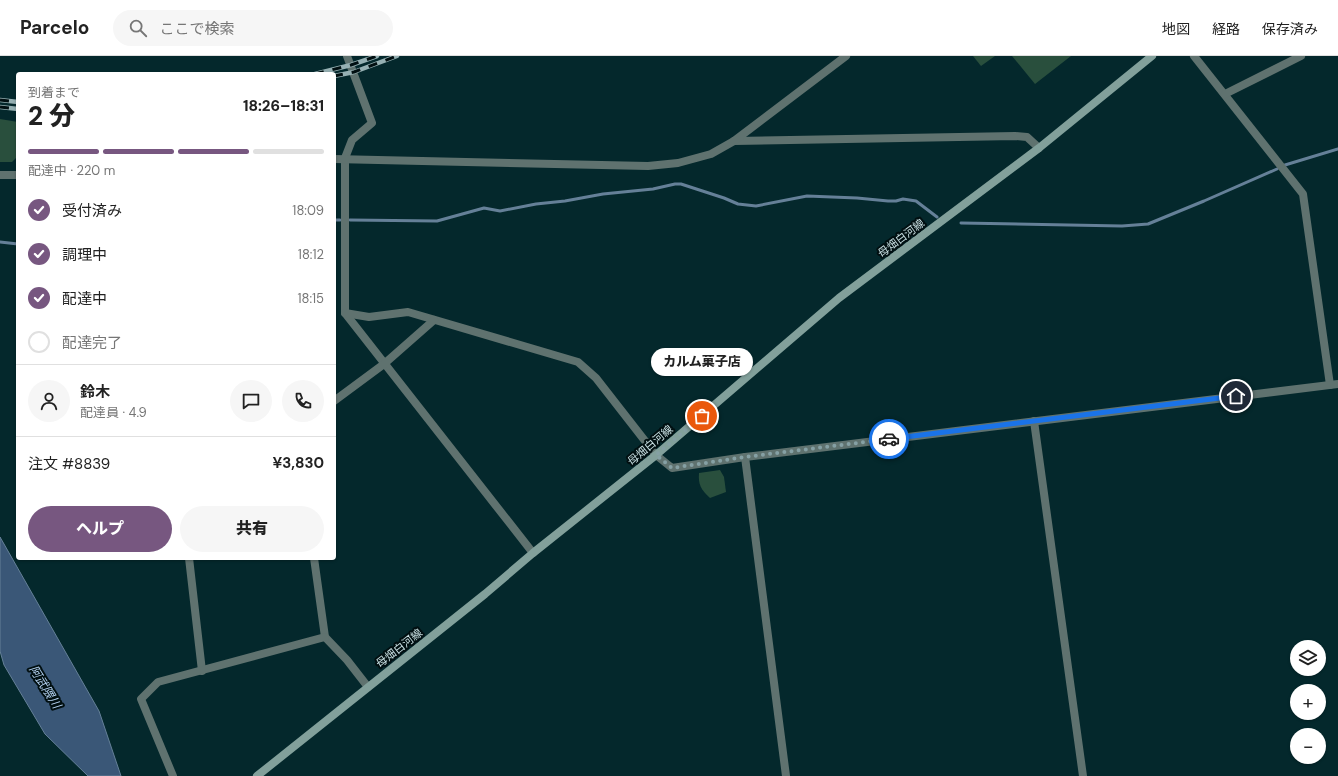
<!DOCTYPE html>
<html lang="ja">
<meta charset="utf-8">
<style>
body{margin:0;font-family:"DM Sans","Noto Sans JP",sans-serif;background:#f6f6f6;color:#222;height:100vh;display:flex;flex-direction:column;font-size:15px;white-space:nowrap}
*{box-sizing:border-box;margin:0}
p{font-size:13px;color:#767676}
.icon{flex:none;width:22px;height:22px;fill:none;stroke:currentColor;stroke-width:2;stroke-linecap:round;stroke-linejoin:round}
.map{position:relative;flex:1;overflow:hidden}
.sheet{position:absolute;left:16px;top:16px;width:320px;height:488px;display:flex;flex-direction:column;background:#fff;border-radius:4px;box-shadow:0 1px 3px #0004}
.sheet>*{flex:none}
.fabs{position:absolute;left:1290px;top:584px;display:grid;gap:8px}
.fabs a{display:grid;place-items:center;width:36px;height:36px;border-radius:50%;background:#fff;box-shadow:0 1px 3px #0004;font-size:20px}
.pin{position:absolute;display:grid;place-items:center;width:34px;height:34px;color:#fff;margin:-17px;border:2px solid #fff;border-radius:50%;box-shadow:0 1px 4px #0007}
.courier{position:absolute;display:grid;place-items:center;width:40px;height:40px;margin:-20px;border:3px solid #1a73e8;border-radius:50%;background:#fff;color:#222;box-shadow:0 1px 5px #0007}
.bubble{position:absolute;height:28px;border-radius:14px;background:#fff;box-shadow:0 1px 3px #0004;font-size:13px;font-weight:800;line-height:28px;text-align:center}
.headline em{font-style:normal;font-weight:800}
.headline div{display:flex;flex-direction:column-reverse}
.headline{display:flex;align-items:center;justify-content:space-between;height:68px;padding:0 12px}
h1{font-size:26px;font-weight:800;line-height:30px}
.bar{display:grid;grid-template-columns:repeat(4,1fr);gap:6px 4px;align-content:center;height:48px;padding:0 12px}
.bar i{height:5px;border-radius:3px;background:#e0e0e0}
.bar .on{background:#775780}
.bar p{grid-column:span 4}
.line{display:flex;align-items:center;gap:10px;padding:0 12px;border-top:1px solid #e0e0e0}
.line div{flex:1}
.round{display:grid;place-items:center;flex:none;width:42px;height:42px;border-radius:21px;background:#f6f6f6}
ol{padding:0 12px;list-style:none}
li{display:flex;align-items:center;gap:12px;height:44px}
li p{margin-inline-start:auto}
li .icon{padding:4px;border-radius:50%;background:#775780;color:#fff;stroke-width:4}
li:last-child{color:#767676}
li i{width:22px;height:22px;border:2px solid #e0e0e0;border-radius:50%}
.action{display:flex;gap:8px;margin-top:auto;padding:8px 12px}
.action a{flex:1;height:46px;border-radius:24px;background:#775780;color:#fff;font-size:16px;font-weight:800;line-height:46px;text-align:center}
.action a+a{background:#f6f6f6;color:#222}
header{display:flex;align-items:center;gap:24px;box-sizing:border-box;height:56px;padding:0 20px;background:#fff;border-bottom:1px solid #e0e0e0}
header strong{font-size:19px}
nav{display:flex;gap:22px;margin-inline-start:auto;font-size:14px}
.search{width:280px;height:36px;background:#f6f6f6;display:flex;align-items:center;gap:10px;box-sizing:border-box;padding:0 14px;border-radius:22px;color:#767676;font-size:15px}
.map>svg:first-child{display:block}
</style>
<header>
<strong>Parcelo</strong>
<div class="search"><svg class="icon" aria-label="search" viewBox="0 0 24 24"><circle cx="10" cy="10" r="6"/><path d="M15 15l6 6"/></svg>ここで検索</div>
<nav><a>地図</a><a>経路</a><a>保存済み</a></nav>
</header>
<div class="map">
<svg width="1338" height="720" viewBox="0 0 1338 720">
<rect width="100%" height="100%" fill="#04282c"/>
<g fill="#294f3d">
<polygon points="973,0 995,0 981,10"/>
<polygon points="1012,0 1071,0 1035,28"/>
<polygon points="0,63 18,66 18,100 12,106 0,106"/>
<path d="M720 414 724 421 726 436 710 442C701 434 698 428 699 417Z"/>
</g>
<polygon fill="#3a5777" stroke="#658098" points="0,481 99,655 121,720 88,720 45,678 4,609 0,595"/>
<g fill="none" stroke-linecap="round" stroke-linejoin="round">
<g stroke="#658098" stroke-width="3">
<polyline points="1285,109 1338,93"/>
<polyline points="334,164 340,164"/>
<polyline points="350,164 437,165 484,152 500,155 536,148 565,145 603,138 653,133 675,128 681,128 724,142 738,148 756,150 807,140 857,142 888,145 896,145 903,143 916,145 937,161"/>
<polyline points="961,167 1122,170 1148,168 1204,145 1277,113"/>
<polyline points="0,186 18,188"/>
</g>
<g stroke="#5f726f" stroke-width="8">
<polyline points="347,0 372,67 352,84 345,102 345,257 533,497"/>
<polyline points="1194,0 1303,138 1330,329"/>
<polyline points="1225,38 1301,0"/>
<polyline points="734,85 1015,80 1027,81 1039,92"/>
<polyline points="345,257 369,261 408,256 578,306 596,322 656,399 672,412 745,401 1338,328"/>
<polyline points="334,345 384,308 434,264"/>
<polyline points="1034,365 1083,720"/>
<polyline points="745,401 786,720"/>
<polyline points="189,502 202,615"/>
<polyline points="314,502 325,581 347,604 368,631"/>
<polyline points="173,720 141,643 158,626 325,581"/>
</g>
<g stroke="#5f726f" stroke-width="8">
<polyline points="334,103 648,110 678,107 711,98 734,85 846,0"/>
<polyline points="0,119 18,119"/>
</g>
<polyline stroke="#82a09b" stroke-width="8" points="257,720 485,538 533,497 656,399 839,242 1039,92 1152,0"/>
<g stroke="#96b0b3" stroke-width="4.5">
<g id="rail">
<polyline points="315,18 351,9 377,0"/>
<polyline points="334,20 354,16 397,0"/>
<polyline points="0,44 18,46"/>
<polyline points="0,51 18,53"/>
</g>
</g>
<use href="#rail" stroke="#010f11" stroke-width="3" stroke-dasharray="9" stroke-linecap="butt"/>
</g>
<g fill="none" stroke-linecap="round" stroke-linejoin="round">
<polyline stroke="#85a0a4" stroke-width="4" stroke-dasharray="0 7.2" points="702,360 656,399 672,412 745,401 889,383"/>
<polyline stroke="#1a73e8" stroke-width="5" points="889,383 1236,340"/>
</g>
<g text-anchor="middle" stroke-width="4" stroke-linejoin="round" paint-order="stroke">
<g font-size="11" fill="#cae1e4" stroke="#010f11">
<text transform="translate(901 182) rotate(-37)" y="4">母畑白河線</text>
<text transform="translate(650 389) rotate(-40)" y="4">母畑白河線</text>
<text transform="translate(399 592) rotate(-38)" y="4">母畑白河線</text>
</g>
<g font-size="12" font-style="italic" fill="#b6d4f4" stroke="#010f11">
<text transform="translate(45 631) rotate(58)" y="4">阿武隈川</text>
</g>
</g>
</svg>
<div class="fabs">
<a><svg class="icon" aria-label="layers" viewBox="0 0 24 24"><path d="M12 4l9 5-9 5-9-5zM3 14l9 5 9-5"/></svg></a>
<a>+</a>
<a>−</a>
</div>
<div class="pin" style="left:702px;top:360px;background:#ea580c"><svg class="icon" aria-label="bag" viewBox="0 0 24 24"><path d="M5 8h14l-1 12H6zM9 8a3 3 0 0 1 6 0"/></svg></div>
<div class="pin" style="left:1236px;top:340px;background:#1f2937"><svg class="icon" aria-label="home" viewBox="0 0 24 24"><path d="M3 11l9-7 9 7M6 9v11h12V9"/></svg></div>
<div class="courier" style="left:889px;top:383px"><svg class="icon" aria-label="car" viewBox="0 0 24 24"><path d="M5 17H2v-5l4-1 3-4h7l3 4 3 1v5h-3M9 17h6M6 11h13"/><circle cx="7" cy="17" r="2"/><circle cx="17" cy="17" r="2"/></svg></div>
<div class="bubble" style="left:651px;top:292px;width:102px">カルム菓子店</div>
<section class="sheet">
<div class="headline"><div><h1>2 分</h1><p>到着まで</p></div><em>18:26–18:31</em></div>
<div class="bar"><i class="on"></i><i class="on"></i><i class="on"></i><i></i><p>配達中 · 220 m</p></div>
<ol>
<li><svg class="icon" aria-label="check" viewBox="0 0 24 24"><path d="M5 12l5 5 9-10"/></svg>受付済み<p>18:09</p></li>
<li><svg class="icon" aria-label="check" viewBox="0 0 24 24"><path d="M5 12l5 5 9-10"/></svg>調理中<p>18:12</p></li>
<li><svg class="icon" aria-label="check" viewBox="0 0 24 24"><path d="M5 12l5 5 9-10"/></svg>配達中<p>18:15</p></li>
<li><i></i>配達完了</li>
</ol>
<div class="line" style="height:72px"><a class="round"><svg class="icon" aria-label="person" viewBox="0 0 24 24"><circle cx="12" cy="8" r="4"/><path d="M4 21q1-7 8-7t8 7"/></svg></a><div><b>鈴木</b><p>配達員 · 4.9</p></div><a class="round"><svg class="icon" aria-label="chat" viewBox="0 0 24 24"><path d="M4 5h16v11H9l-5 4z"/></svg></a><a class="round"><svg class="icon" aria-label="phone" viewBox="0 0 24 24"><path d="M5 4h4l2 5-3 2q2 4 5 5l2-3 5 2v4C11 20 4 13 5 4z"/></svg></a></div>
<div class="line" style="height:52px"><div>注文 #8839</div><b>¥3,830</b></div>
<div class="action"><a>ヘルプ</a><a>共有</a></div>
</section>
</div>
